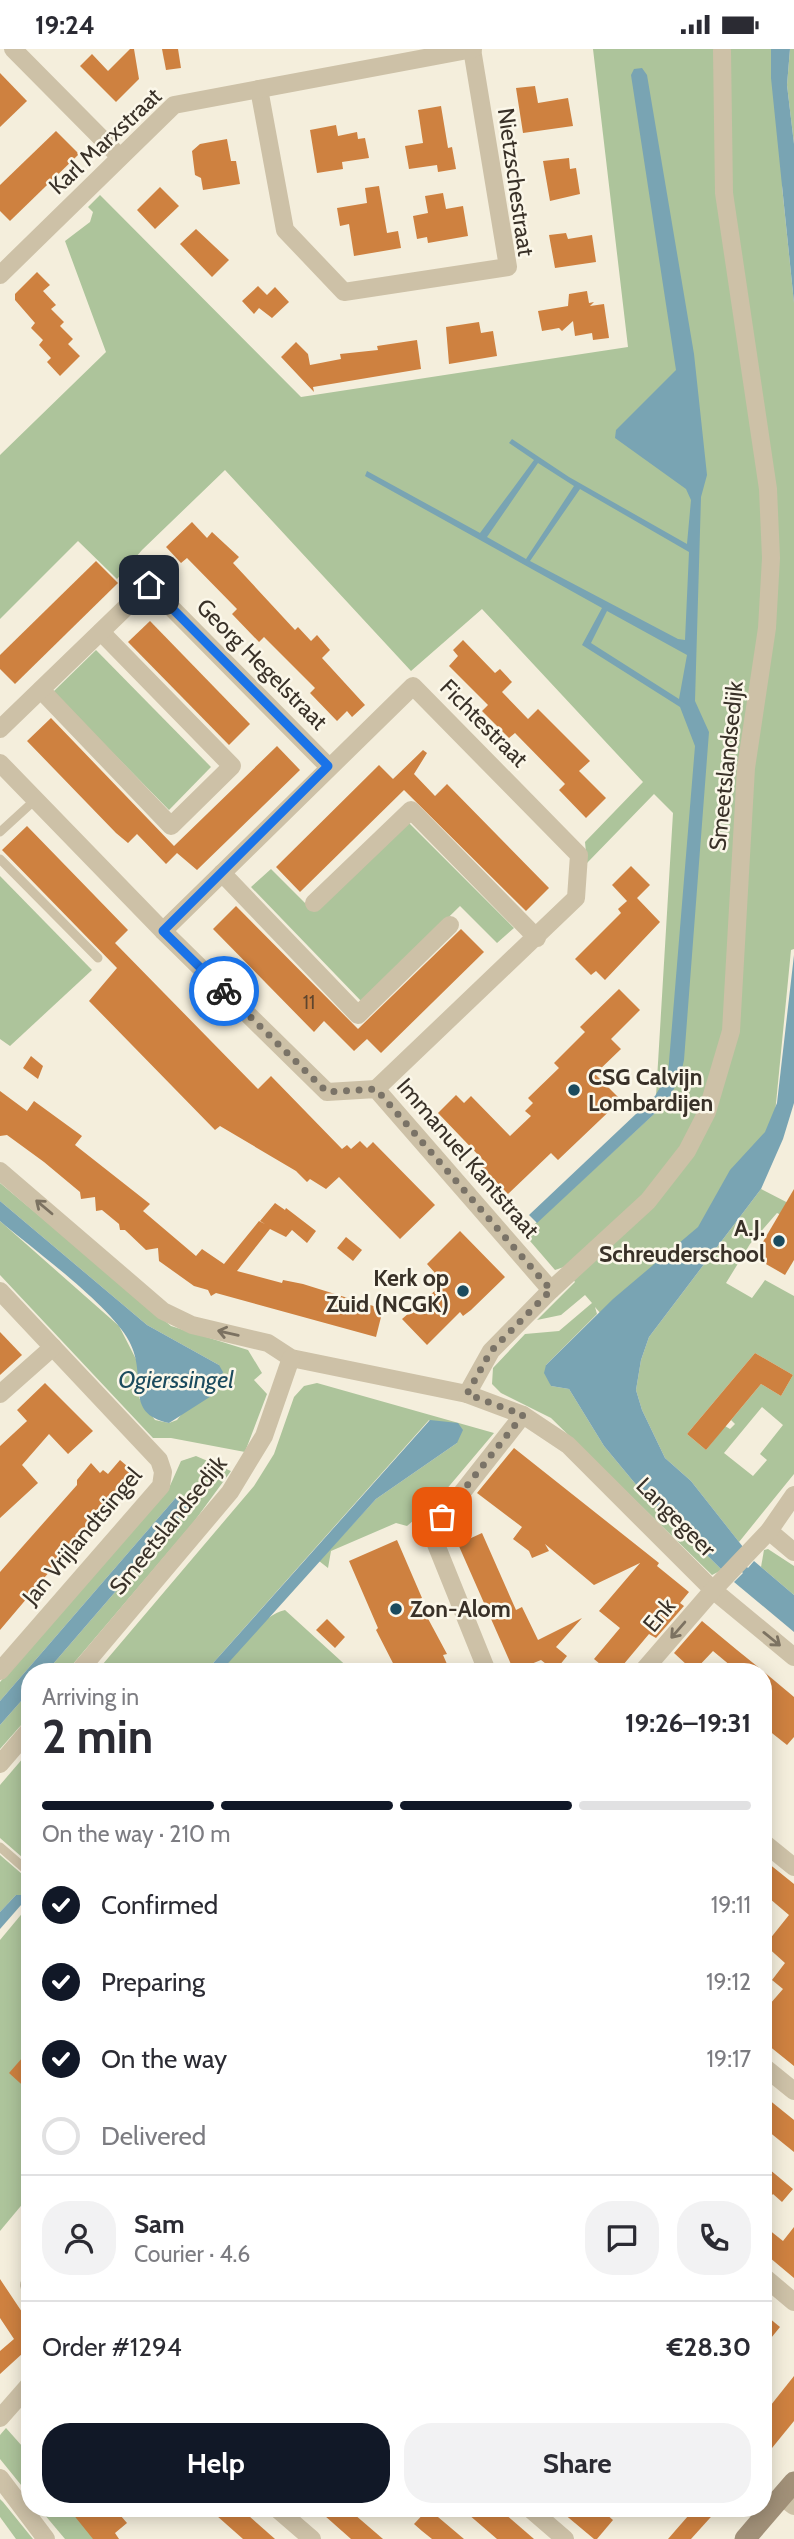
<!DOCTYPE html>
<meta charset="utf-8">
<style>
body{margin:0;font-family:Cabin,sans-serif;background:#f2f2f3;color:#2b2b33;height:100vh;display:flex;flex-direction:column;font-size:26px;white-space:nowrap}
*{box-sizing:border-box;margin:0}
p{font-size:23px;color:#7c7c81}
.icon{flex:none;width:38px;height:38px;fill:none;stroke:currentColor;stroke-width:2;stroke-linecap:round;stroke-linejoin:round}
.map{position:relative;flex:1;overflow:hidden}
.side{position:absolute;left:21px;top:1614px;width:751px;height:854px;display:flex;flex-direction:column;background:#fff;border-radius:28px;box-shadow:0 4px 18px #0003}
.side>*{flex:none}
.pin{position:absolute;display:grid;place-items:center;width:60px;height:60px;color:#fff;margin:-30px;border-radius:14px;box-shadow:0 4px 10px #0006}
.courier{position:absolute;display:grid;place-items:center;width:70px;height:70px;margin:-35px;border:5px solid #1a73e8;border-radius:50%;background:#fff;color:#222;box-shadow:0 2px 9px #0007}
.head em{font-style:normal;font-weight:700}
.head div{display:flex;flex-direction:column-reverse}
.head{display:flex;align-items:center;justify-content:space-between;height:119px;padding:0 21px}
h1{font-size:46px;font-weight:700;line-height:52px}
.bar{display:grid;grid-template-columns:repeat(4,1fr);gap:10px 7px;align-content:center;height:84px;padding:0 21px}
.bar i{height:9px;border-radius:5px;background:#e1e1e2}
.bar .selected{background:#111827}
.bar p{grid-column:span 4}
.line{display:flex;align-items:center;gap:18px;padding:0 21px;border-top:2px solid #e1e1e2}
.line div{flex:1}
.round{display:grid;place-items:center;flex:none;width:74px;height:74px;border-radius:28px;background:#f2f2f3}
ol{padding:0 21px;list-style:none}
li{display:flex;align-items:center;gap:21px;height:77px}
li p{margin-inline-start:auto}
li .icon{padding:7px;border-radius:50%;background:#111827;color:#fff;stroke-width:4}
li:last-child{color:#7c7c81}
li i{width:38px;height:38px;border:4px solid #e1e1e2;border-radius:50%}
.button{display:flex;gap:14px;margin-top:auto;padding:14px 21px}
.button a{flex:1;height:80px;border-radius:28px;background:#111827;color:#fff;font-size:28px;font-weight:700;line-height:80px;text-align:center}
.button a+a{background:#f2f2f3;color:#2b2b33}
.status{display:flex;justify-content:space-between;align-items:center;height:49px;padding:0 35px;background:#fff;direction:ltr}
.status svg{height:19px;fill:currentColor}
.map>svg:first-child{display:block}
</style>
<div class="status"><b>19:24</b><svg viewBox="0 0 49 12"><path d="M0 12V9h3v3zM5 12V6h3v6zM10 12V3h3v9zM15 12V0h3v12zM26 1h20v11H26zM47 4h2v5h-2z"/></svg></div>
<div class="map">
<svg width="794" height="2490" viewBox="0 0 794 2490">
<rect width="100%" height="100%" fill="#f4eedc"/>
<g fill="#adc49b" fill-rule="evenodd">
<polygon points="593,0 783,0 782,137 794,254 794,900 791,901 773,1085 728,1157 601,1265 595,1258 597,1265 546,1316 551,1337 569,1340 604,1397 638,1438 722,1521 712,1526 551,1369 501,1344 492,1335 493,1319 525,1285 559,1282 592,1254 585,1246 561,1266 537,1271 575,1233 564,1218 555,1221 524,1185 655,1064 673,764 654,745 587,814 585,793 643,733 482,560 411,622 225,421 142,501 117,530 78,492 0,570 0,406 106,303 65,192 90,173 93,163 88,158 100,146 301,348 628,298"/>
<polygon points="790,0 794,0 794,95 787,36"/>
<polygon points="96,601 211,718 169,761 53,643"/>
<polygon points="406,771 514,879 497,894 460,857 362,953 251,838 271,820 313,862"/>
<polygon points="0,827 92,921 10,997 0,990"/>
<polygon points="0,1134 171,1277 248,1301 262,1324 254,1331 267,1345 245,1403 171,1389 153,1389 0,1226 0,1172 119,1277 139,1316 139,1349 155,1371 169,1374 177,1371 219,1316 147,1276 0,1152"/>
<path d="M761 1140 794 1157V1172L777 1164 750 1195 726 1234 752 1249 765 1231 794 1247V1425L739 1493 691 1432 665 1409 642 1361 636 1341 641 1311 649 1288ZM755 1304 793 1326 781 1347 761 1335 731 1371 735 1375 730 1380 725 1377 706 1401 687 1385ZM762 1358 783 1376 760 1405 767 1411 753 1427 724 1404Z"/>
<polygon points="317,1334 494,1384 418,1474 414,1471 407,1477 396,1474 331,1502 328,1519 319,1512 376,1450 457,1394 429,1371 206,1622 97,1622 254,1437 274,1405 294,1348 304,1337"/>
<polygon points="196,1407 231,1422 193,1474 67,1622 47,1622 191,1455 179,1445 0,1652 0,1633 169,1439 181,1412"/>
<polygon points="768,1500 794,1517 794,1546 761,1518 764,1501"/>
<path d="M285 1561 352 1622H221C238 1602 258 1568 285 1561Z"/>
<polygon points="30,1642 30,1666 0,1700 0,1676"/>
<polygon points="30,1701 30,1815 0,1789 0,1736"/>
<polygon points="0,1806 30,1832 30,1844 24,1851 21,1846 16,1846 0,1863"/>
<polygon points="30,1855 30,2146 0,2182 0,1891"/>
<polygon points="6,2379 30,2406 30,2447 0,2410 0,2386"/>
<polygon points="0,2450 3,2453 33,2490 16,2490 0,2468"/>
<polygon points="39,2459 72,2459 97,2490 65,2490"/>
</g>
<g fill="#79a4b3" fill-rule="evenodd">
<polygon points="771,0 790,0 787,36 794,95 794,254 771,29"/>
<path d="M642 19 647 26 694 305 707 426 701 448 695 652 709 683 684 1011 680 1029 666 1054 537 1174 529 1166 655 1047 668 1025 695 697 680 658 582 596 602 559 365 427 367 422 480 484 534 411 509 394 512 390 569 428 687 495 691 451 686 440 615 389 616 381 676 321 631 26 634 20ZM538 414 574 437 526 510 487 488ZM580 440 689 503 685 591 678 590 530 512ZM607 562 687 606 679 650 591 594Z"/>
<polygon points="794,906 794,1054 783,1090 761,1140 649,1288 641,1311 636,1341 642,1361 665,1409 691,1432 743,1498 736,1507 748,1519 754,1512 794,1546 794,1583 734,1533 743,1524 731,1512 722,1521 638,1438 604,1397 569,1340 551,1337 544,1324 546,1316 613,1250 698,1178 730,1121 765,1083 777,1054"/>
<path d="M0 1152 147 1276 219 1316 223 1323 216 1344 169 1374C122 1364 149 1329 129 1292 110 1256 34 1201 0 1172Z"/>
<polygon points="430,1371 458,1374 463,1381 457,1394 376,1450 221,1622 206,1622"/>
<polygon points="179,1445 191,1455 47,1622 30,1622 30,1642 0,1676 0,1652"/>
<polygon points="16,1846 21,1846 21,1856 0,1880 0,1863"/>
</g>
<g fill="#ce8140">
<polygon points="130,0 134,0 139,30 116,53 80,17 92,5 108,22"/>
<polygon points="162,0 178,0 181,19 166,21"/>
<polygon points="0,24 27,52 0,78"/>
<polygon points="535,37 538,54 568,49 573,77 523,84 516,39"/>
<polygon points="441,57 448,99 452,98 456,120 438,123 437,116 409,120 405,97 423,94 418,61"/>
<polygon points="336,76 338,87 357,83 358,90 365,89 369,109 342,113 343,120 317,124 310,81"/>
<polygon points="56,82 79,105 10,172 0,162 0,136"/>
<polygon points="227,90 231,112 236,112 240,135 203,141 201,129 195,126 192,102 200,95"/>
<polygon points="569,109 570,120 576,119 580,145 550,152 543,112"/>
<polygon points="379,137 387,184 398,182 401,199 354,207 349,175 340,177 337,159 367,154 365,139"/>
<polygon points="160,138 179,157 155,180 137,161"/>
<polygon points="443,144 446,160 463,157 468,187 428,194 427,188 417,190 413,167 428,164 425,147"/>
<polygon points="196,180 229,211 212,228 180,195"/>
<polygon points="566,184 568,190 592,186 596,213 555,219 549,186"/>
<polygon points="37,223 50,236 43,242 56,256 51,260 64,273 60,277 73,290 68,295 80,307 60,327 47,313 51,309 39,296 43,291 31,279 35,274 15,251 15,245"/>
<polygon points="258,237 267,246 275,238 289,253 272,269 259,259 254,265 242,252"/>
<polygon points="587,242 589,254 594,253 590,257 604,255 609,289 593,291 592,284 575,287 573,272 562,282 559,279 542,282 538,262 568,257 569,245"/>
<polygon points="479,273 481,284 493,282 497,307 449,315 446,278"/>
<polygon points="417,291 421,320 313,338 314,343 281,308 296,293 308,305 310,316 341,310 340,305 378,301 377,297"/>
<polygon points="192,473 207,489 212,483 239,508 233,514 295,581 298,578 311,592 317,586 330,601 322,609 365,656 352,668 347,662 337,672 310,644 315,639 264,588 259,593 232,565 237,560 187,509 181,514 166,498"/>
<polygon points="96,512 118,534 15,635 0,620 0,606"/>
<polygon points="150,572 250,675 229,696 128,593"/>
<polygon points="463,591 495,624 500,620 512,633 502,643 528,670 538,660 590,712 579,722 606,749 586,769 559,741 565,735 515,684 509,689 482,662 488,656 449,617 458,607 453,601"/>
<polygon points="51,669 174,797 277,697 300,721 197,821 177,804 166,815 137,785 128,794 116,784 27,692"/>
<polygon points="423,701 427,704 414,725 435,747 447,735 549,839 526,862 404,741 300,843 276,818 379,716 393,730"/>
<polygon points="27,777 128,881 115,894 258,1040 271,1027 342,1100 347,1096 351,1100 360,1092 367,1099 373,1093 435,1156 400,1190 339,1128 326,1140 310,1130 307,1133 296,1122 220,1077 215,1081 89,952 117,919 2,801"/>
<polygon points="631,817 650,836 637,849 660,873 605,931 596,922 591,926 575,910 621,864 618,860 627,852 612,836"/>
<polygon points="236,857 358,980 461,880 484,903 381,1004 367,990 354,1002 324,972 314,983 213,880"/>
<polygon points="619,940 640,961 611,990 621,1000 595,1025 621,1051 558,1111 551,1104 508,1145 480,1116 484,1112 438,1064 456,1046 464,1054 471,1047 510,1087 531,1067 525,1062 533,1054 528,1049 559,1019 554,1014 585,983 580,978"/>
<polygon points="31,1007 43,1017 38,1030 23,1019"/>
<polygon points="0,1042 27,1062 34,1052 82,1087 75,1096 150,1155 143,1162 196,1207 202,1200 224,1215 259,1172 265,1175 260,1172 275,1154 285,1161 286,1159 316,1182 307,1194 292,1181 286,1188 270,1180 237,1222 282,1234 283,1231 303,1235 383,1260 376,1288 216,1244 211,1247 208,1241 194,1237 159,1212 158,1199 146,1201 125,1181 120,1181 119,1175 102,1161 96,1162 95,1148 81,1150 80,1143 44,1113 7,1086 0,1087"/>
<polygon points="794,1140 794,1211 785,1226 754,1208"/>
<polygon points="460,1182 505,1228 471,1261 463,1267 460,1263 427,1296 402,1270 444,1234 427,1215"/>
<polygon points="346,1188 362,1201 353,1212 337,1199"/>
<polygon points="0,1283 22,1306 0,1326"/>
<polygon points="755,1304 793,1326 781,1347 761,1335 706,1401 687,1385"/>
<polygon points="45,1334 93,1382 68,1405 49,1385 22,1416 38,1434 0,1469 0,1397 27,1372 17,1361"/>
<polygon points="514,1399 659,1514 657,1517 689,1543 680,1554 684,1557 656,1589 649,1585 618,1622 594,1622 600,1615 594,1610 620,1579 599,1562 640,1514 594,1536 545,1495 549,1502 532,1509 529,1502 513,1490 522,1478 477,1444"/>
<polygon points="120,1411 134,1423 0,1581 0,1523 77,1436 77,1431 91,1414 100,1424 103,1421 108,1425"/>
<polygon points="482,1484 516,1561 522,1558 538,1591 582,1569 556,1598 567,1607 555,1622 541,1611 514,1622 458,1495"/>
<polygon points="397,1491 422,1549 418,1551 447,1605 443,1606 450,1622 397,1622 376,1581 378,1579 349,1512"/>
<polygon points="327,1570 345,1588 335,1599 316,1581"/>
<polygon points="702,1572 737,1601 763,1622 737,1622 713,1602 695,1621 687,1616 674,1604"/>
<polygon points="763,1622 794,1648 794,1688 787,1696 763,1677"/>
<polygon points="763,1810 794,1835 794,2017 763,1992 763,1963 783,1940 772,1931 785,1914 765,1896 789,1866 763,1844"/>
<polygon points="30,2000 30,2043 9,2024"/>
<polygon points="763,2046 794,2071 794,2103 763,2078"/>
<polygon points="763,2115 793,2140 782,2153 773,2145 763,2156"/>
<polygon points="763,2176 783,2192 794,2178 794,2229 763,2203"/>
<polygon points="0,2230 30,2275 30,2314 23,2304 0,2325 0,2302 14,2290 0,2269"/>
<polygon points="763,2264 780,2278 763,2299"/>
<polygon points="794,2327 794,2372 763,2410 763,2366"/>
<polygon points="68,2459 114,2459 127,2474 115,2484 119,2490 93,2490"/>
<polygon points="208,2459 240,2459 275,2490 243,2490"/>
<polygon points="316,2459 347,2459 383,2490 351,2490"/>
<polygon points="429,2459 438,2468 464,2490 432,2490 422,2482 414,2475"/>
<polygon points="461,2459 498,2459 534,2490 497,2490"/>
<polygon points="557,2459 599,2459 613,2471 597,2490 594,2490"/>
<polygon points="695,2459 719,2459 691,2490 668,2490"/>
</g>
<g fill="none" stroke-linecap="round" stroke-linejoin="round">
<g stroke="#cdc1a7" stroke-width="9">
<polyline points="0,783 35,751"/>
<polyline points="0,810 98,909"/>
<polyline points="0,1798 30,1824"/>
</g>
<g stroke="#cdc1a7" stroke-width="18">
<polyline points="13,0 120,108"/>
<polyline points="259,40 285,181 344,243 508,218 472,0"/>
<polyline points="0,226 174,56 473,0"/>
<polyline points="41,641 171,777 232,717 101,583"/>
<polyline points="0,680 149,536 328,717"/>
<polyline points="0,714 163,882 327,1043 376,1040 551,1241"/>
<polyline points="222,824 358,966 450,876"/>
<polyline points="314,854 411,761 537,889"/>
<polyline points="163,882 413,637 579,806 576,849 376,1040"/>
<polyline points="0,1122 163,1262 192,1276 268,1294 291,1309 467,1345 523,1366 568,1396 713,1541 794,1608"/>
<polyline points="0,1242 159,1411 163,1423 161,1437 0,1622"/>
<polyline points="0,1345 53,1298"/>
<polyline points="467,1345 491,1302 551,1241 648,1152 687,1102 707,1063 731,982 746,719 767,579 771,509 768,440 724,144 722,2"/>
<polyline points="769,1482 794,1503"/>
<polyline points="79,1622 230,1443 264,1387 291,1309"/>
<polyline points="487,1622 431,1483 523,1366"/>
<polyline points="643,1622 713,1541 769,1482 794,1446"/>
<polyline points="0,1715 30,1680"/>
<polyline points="763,1793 794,1818"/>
<polyline points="763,2017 794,2042"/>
<polyline points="763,2227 794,2253"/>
<polyline points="29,2236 30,2237"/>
<polyline points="0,2369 30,2335"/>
<polyline points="0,2429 46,2490"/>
<polyline points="782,2448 794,2457"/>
<polyline points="276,2459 312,2490"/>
<polyline points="529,2459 565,2490"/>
</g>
<polyline stroke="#a19078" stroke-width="21" points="745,2490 794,2433"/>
</g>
<defs><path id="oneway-shaft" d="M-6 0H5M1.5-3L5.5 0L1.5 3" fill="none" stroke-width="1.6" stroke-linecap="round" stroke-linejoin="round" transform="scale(1.75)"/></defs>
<g stroke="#7c7261">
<use href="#oneway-shaft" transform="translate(44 1158) rotate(-140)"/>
<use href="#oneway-shaft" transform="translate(228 1284) rotate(-167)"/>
<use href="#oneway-shaft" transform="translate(678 1581) rotate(131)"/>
<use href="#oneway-shaft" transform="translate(772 1590) rotate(39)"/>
</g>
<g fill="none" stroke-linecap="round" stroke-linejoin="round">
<polyline stroke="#7a7367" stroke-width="7" stroke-dasharray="0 12.6" points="224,942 327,1043 376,1040 551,1241 491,1302 467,1345 523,1366 442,1468"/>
<polyline stroke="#1a73e8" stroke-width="9" points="149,536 328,717 163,882 224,942"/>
</g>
<g fill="#1b4b5e" stroke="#fbf7e9" stroke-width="2.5">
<circle cx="574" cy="1041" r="7"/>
<circle cx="779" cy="1192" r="7"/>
<circle cx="463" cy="1242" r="7"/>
<circle cx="396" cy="1560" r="7"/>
</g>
<g text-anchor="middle" stroke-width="5" stroke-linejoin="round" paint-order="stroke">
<g font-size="19" fill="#5e452e">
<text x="309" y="960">11</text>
</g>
<g font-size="23" fill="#393128" stroke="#fbf7e9">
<text transform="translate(105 92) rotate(-43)" y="8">Karl Marxstraat</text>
<text transform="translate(516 133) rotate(82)" y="8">Nietzschestraat</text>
<text transform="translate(262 615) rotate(45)" y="8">Georg Hegelstraat</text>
<text transform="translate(484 674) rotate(45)" y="8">Fichtestraat</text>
<text transform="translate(726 717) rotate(-84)" y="8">Smeetslandsedijk</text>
<text transform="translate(468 1109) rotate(49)" y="8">Immanuel Kantstraat</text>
<text transform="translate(676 1468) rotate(45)" y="8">Langegeer</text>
<text transform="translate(168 1476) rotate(-51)" y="8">Smeetslandsedijk</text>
<text transform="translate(82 1487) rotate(-50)" y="8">Jan Vrijlandtsingel</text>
<text transform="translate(659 1566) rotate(-50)" y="8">Enk</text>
</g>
<g font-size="23" font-weight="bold" fill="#393128" stroke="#fbf7e9" text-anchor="start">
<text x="588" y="1036">CSG Calvijn<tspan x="588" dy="26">Lombardijen</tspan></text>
<text x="765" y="1187" text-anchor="end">A.J.<tspan x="765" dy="26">Schreuderschool</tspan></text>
<text x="449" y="1237" text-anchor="end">Kerk op<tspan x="449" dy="26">Zuid (NCGK)</tspan></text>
<text x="410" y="1568">Zon-Alom</text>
</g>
<g font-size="24" font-style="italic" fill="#1b4b5e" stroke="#fbf7e9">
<text x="176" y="1339">Ogierssingel</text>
</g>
</g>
</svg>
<div class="pin" style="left:442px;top:1468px;background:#ea580c"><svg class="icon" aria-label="bag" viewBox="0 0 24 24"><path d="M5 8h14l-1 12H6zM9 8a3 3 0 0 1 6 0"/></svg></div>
<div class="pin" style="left:149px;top:536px;background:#1f2937"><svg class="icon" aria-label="home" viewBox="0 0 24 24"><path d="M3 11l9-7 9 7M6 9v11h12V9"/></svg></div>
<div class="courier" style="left:224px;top:942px"><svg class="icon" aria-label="bike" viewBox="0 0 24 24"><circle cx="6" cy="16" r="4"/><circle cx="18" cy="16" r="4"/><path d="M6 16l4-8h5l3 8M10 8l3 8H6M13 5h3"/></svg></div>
<section class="side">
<div class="head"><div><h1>2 min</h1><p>Arriving in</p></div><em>19:26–19:31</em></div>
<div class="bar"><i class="selected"></i><i class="selected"></i><i class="selected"></i><i></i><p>On the way · 210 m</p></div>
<ol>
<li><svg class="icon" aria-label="check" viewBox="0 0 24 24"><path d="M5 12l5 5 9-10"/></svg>Confirmed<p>19:11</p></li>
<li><svg class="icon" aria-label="check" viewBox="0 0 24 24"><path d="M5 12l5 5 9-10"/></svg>Preparing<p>19:12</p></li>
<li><svg class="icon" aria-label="check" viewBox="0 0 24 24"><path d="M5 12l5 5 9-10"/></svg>On the way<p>19:17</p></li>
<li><i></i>Delivered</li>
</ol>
<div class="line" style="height:126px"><a class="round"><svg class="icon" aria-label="person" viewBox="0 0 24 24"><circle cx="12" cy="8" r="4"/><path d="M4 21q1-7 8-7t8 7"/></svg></a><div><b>Sam</b><p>Courier · 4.6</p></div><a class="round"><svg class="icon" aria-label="chat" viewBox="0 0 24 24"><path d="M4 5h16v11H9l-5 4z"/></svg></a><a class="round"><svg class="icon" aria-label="phone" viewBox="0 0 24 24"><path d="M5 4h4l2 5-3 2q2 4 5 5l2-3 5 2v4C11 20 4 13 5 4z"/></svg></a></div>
<div class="line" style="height:91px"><div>Order #1294</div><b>€28.30</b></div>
<div class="button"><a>Help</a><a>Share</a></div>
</section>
</div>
